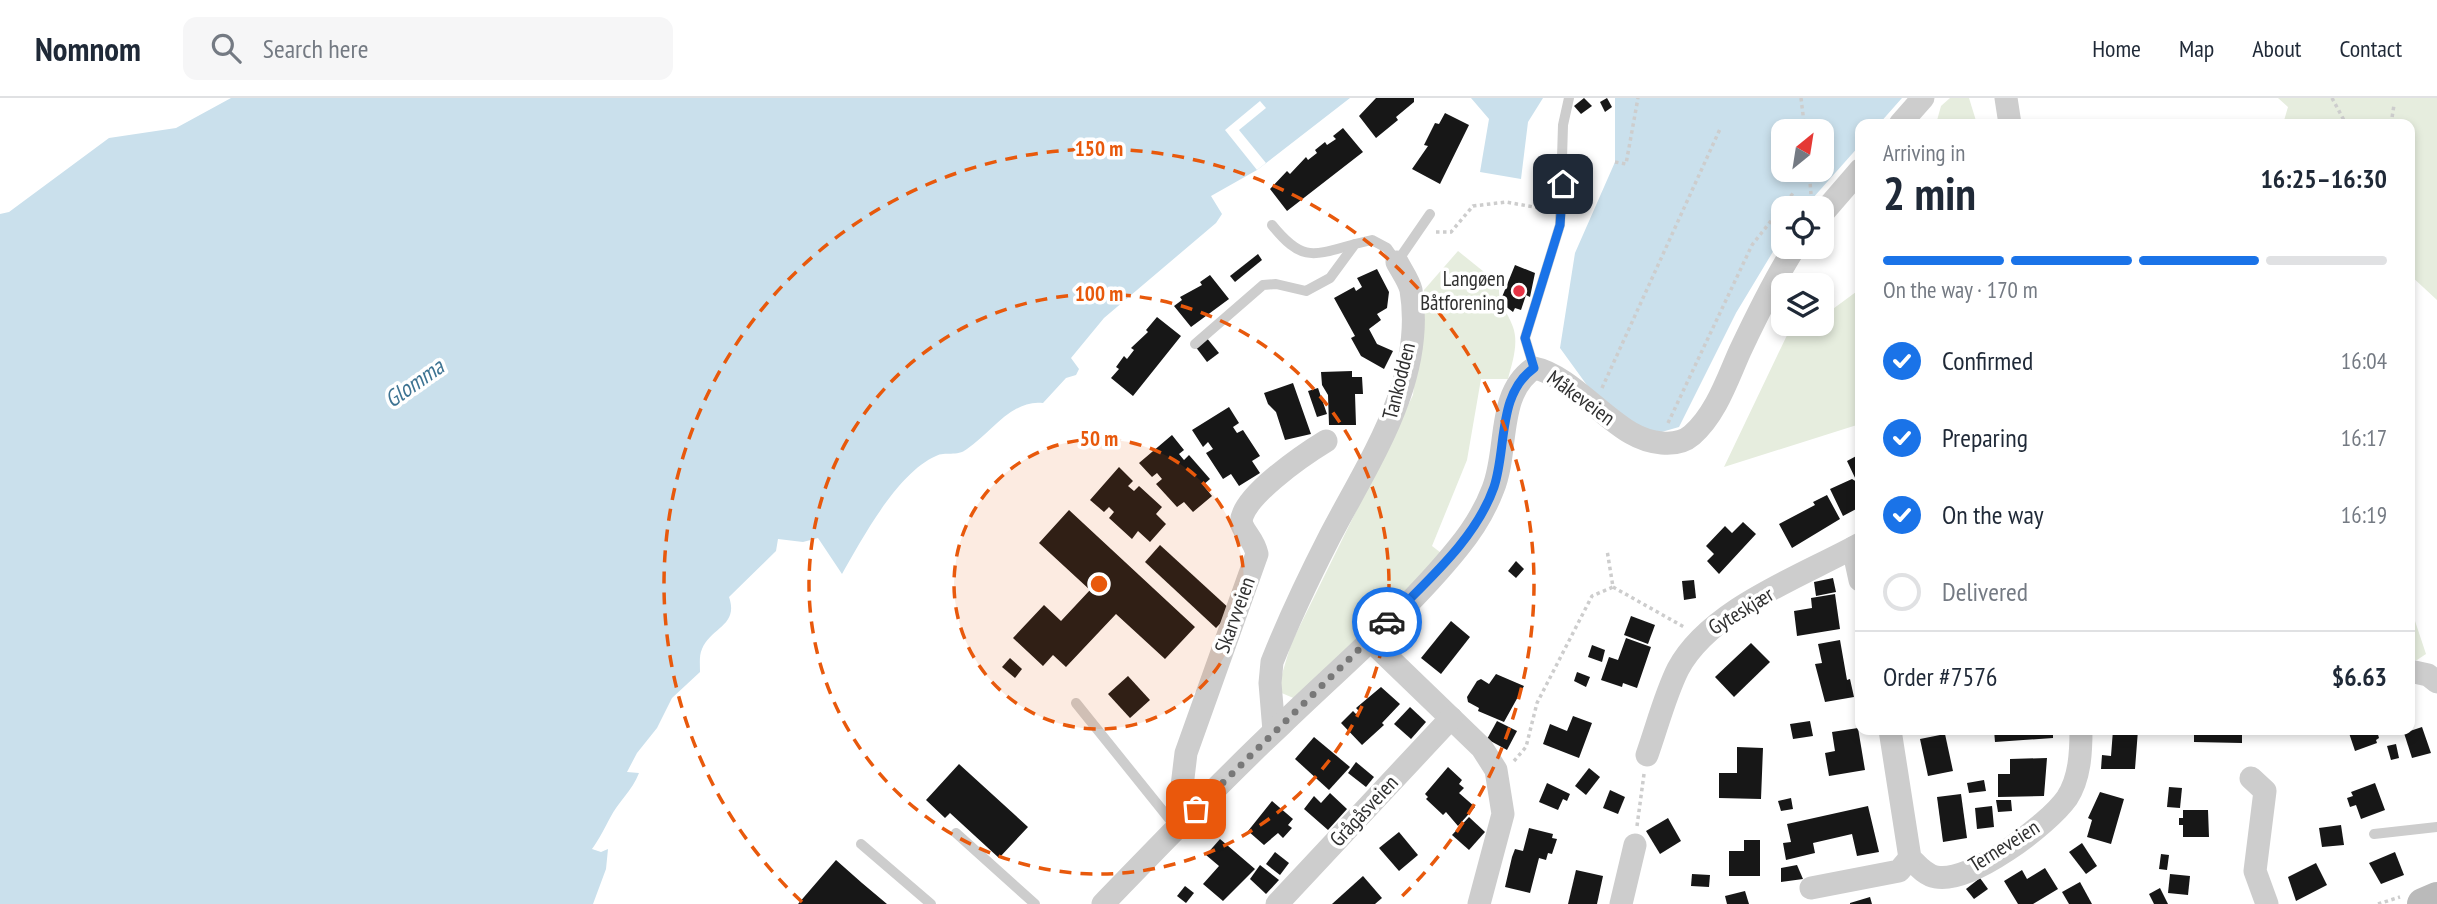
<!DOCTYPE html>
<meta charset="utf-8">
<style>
body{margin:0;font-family:"PT Sans Narrow",sans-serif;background:#f6f6f7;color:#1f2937;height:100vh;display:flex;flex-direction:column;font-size:26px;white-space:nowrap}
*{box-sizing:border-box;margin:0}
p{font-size:23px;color:#747a83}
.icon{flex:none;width:38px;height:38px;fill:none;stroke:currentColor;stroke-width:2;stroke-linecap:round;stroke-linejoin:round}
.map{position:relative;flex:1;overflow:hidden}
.details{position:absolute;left:1855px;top:21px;width:560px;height:616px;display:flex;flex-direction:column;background:#fff;border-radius:14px;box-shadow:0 4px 10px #0003}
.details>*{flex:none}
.needle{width:46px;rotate:30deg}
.tools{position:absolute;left:1771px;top:21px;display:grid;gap:14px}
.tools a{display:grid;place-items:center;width:63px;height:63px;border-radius:14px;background:#fff;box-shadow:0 4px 10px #0003;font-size:35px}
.pin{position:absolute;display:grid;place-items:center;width:60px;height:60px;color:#fff;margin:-30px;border-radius:14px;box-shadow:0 4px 10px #0006}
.courier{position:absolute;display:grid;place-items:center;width:70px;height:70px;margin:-35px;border:5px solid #1a73e8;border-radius:50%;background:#fff;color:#222;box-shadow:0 2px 9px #0007}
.head em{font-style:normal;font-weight:700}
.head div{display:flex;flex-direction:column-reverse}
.head{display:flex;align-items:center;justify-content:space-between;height:119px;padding:0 28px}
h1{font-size:46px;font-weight:700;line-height:52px}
.bar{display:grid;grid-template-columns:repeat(4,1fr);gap:10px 7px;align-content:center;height:84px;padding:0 28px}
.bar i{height:9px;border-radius:5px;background:#e0e1e3}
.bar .on{background:#1a73e8}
.bar p{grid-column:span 4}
.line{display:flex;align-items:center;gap:18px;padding:0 28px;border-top:2px solid #e0e1e3}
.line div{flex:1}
ol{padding:0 28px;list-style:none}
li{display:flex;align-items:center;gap:21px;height:77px}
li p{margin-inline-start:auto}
li .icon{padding:7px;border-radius:50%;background:#1a73e8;color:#fff;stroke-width:4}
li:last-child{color:#747a83}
li i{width:38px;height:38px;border:4px solid #e0e1e3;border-radius:50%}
header{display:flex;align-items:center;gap:42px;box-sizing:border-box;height:98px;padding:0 35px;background:#fff;border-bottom:2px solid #e0e1e3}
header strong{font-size:33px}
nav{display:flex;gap:38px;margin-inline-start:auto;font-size:24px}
.search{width:490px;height:63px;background:#f6f6f7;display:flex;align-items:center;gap:18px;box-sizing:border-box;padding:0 24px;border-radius:14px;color:#747a83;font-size:26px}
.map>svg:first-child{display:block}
</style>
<header>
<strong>Nomnom</strong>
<div class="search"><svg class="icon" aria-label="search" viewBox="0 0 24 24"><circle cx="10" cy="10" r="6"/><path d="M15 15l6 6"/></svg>Search here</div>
<nav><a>Home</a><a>Map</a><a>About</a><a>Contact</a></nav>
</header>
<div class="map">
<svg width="2437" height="806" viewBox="0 0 2437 806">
<rect width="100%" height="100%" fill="#fff"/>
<g fill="#e6edde">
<polygon points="1950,0 1969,0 1977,26 1936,26 1941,8"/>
<polygon points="2278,0 2437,0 2437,202 2410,177 2410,26 2283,26 2288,9"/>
<path d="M1458 153 1499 186C1498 211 1506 209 1513 229 1519 246 1512 265 1508 281H1481L1467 362 1432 448 1445 458 1298 602 1277 593 1291 546 1413 297 1424 192Z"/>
<polygon points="1860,191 1860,326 1724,369 1789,233 1822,226 1822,219"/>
<polygon points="2410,508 2426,556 2417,562 2410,562"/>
</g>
<g fill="#cae0ec" fill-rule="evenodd">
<path d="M231 0H1350L1257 72 1211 98 1222 116 1216 125 1104 220 1071 260 1079 271 1076 277 1066 280 1043 305C1012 301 991 335 967 351 957 359 945 353 936 358 897 375 862 441 842 476L818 440 803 444 778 441 776 453 729 499C739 528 711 529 702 551 699 557 700 567 700 574L672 600 657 630 637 655 627 674 639 675C632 693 618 704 610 720 604 731 600 740 592 751L601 754 608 751 606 771 593 806H0V116L9 114 109 40 176 30Z"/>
<polygon points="1471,0 1543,0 1528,24 1521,81 1480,74 1489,21"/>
<path d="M1615 0H1902L1879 26H1860V47L1804 110H1783V137L1736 215 1679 329 1651 337 1597 301 1560 250 1575 155 1615 64ZM1783 33H1822V72H1783Z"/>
</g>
<polygon fill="#fff" points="1260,3 1266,10 1239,32 1266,65 1257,72 1225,32"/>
<g fill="#171717">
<polygon points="1376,0 1414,0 1414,4 1396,19 1398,22 1376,40 1359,18"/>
<polygon points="1584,0 1592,8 1581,16 1574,8"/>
<polygon points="1607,0 1612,9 1605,14 1600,4"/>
<polygon points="1445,15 1469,27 1440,86 1412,71 1428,48 1424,47 1435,25 1439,26"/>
<polygon points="1343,30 1363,54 1287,113 1270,91 1287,73 1290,76 1306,59 1308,62 1317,55 1315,52 1325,44 1327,47 1336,41 1333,38"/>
<polygon points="1258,156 1262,162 1235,184 1230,178"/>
<polygon points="1515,167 1535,175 1530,199 1526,197 1521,212 1515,210 1513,214 1500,204"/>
<polygon points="1377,171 1389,194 1387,210 1377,216 1381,222 1369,231 1377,246 1393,253 1384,271 1361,258 1351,240 1355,238 1334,200 1354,189 1356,193 1362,189 1357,180"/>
<polygon points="1210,177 1229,201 1191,229 1174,208 1182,202 1180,199 1202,187 1200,184"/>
<polygon points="1157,219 1181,238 1133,298 1111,280 1119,271 1116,269 1124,258 1127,261 1134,252 1131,250 1148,234 1146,232"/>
<polygon points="1206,239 1219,255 1207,264 1195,248"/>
<polygon points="1352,273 1352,279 1362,279 1363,296 1355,296 1356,327 1329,327 1328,297 1322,287 1321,274"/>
<polygon points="1293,285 1311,336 1285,342 1276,314 1268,306 1264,295"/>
<polygon points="1318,290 1327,316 1317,319 1308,293"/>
<polygon points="1229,309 1239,325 1233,329 1237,335 1243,332 1260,358 1252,363 1260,375 1239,388 1231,376 1223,381 1206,355 1213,351 1208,344 1203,349 1192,332"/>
<polygon points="1172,337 1184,352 1179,356 1184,362 1189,357 1210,381 1203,387 1212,398 1193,414 1184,404 1177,409 1156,386 1162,381 1157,375 1152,379 1139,365"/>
<polygon points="1860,356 1860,409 1843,418 1830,391 1852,381 1857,384 1847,363"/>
<polygon points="1119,369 1133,383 1128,388 1134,393 1139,388 1162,409 1156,416 1166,426 1150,444 1138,433 1132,441 1109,420 1114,414 1109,409 1104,414 1090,402"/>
<polygon points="1827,397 1840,421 1792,450 1779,426 1815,407 1813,404"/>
<polygon points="1069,412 1195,529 1165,561 1116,516 1066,569 1053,557 1043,568 1013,540 1044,507 1061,523 1090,492 1039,445"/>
<polygon points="1743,424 1756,436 1719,476 1707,463 1714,456 1706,448 1725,428 1732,435"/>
<polygon points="1160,447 1232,513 1216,530 1145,464"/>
<polygon points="1516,463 1524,471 1516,480 1508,473"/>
<polygon points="1833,480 1836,494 1816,498 1814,484"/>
<polygon points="1694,482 1696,500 1684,502 1682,483"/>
<polygon points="1835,496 1840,531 1797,538 1794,513 1812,510 1811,500"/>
<polygon points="1631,518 1655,527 1648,546 1624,537"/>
<polygon points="1451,523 1470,539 1441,576 1421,560"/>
<polygon points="1626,540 1651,549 1637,590 1623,585 1622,589 1601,582 1609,559 1618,562"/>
<polygon points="1840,542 1847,582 1850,581 1854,599 1825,604 1815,566 1822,565 1818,546"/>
<polygon points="1751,545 1770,564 1734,599 1715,579"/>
<polygon points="1592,547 1605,552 1602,564 1588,559"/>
<polygon points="1010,560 1022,571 1015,580 1002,569"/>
<polygon points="1577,574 1590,579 1586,589 1574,583"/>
<polygon points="1496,576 1524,588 1504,624 1478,613 1479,610 1468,604 1467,599 1477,583 1481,581 1489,586"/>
<polygon points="1128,578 1150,602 1130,620 1108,596"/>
<polygon points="1381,589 1400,606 1382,625 1384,627 1362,647 1341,625 1353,613 1356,616 1359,613 1356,610"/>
<polygon points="1410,609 1426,624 1411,641 1394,626"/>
<polygon points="1573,618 1592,625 1579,660 1543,646 1550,626 1567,633"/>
<polygon points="1497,623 1517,633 1507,652 1487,641"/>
<polygon points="1810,623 1813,638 1793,641 1790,626"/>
<polygon points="2422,629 2431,655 2412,660 2404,635"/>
<polygon points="1858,630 1865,672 1829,678 1825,655 1835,653 1832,634"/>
<polygon points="1994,632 2053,632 2053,640 1995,644"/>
<polygon points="2113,632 2138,632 2135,671 2101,671 2102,657 2111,658"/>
<polygon points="2194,632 2242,632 2242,645 2194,644"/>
<polygon points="2277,632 2304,632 2304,633 2278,637"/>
<polygon points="2348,632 2372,632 2377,633 2379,640 2376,642 2377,645 2355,653"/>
<polygon points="1945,636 1953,673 1928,678 1920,641"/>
<polygon points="1314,639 1350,669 1329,692 1295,661"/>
<polygon points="2396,646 2399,660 2391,662 2387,648"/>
<polygon points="1737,649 1763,650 1761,701 1719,700 1719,675 1737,675"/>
<polygon points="2047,660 2044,698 1998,699 1998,676 2010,676 2010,661"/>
<polygon points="1356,664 1374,679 1366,689 1348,675"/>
<polygon points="959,666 1028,729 999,760 950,715 945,720 926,702"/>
<polygon points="1448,669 1462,682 1459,686 1464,690 1459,695 1475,709 1458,728 1446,714 1443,717 1426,701 1428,699 1425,696"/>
<polygon points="1589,670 1600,679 1586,697 1575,688"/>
<polygon points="1984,682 1986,693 1969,695 1967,685"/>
<polygon points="1547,685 1570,696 1567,703 1563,701 1558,712 1539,704"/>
<polygon points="2375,685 2385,712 2361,721 2356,707 2350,709 2347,700 2353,698 2351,694"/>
<polygon points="2169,689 2182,690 2180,710 2167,709"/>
<polygon points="1610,692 1625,699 1618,716 1603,710"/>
<polygon points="2100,694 2124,701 2111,746 2087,739 2092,722 2088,720"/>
<polygon points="1330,695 1347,711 1328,732 1304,711 1314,698 1321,705"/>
<polygon points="1961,696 1967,740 1943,744 1937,699"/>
<polygon points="1791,700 1793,711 1781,713 1778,703"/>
<polygon points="1996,702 2011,702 2012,713 1998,714"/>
<polygon points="1272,703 1293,721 1288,727 1292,730 1283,740 1278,735 1264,747 1248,733"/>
<polygon points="1868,708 1879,754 1857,758 1852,736 1813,745 1815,755 1786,762 1783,745 1791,744 1787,726"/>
<polygon points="1992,708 1994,729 1977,731 1975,710"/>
<polygon points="2183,712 2208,712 2209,739 2183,739 2183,727 2179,727 2179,720 2183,720"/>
<polygon points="1469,719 1485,734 1469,752 1452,737"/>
<polygon points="1668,720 1681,743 1660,756 1646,733"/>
<polygon points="2341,727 2344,747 2322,749 2319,730"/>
<polygon points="1529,730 1553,736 1552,740 1557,741 1552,756 1548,755 1546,762 1539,760 1530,795 1505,789 1512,759 1515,751 1523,753"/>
<polygon points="1399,734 1418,757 1399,773 1379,750"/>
<polygon points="1220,741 1255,771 1223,803 1203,786 1219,768 1206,757"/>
<polygon points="1744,742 1760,742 1760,778 1729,778 1729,753 1744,753"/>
<polygon points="2082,745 2097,768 2086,776 2069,754"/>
<polygon points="1275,754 1289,765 1280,777 1266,766"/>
<polygon points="2395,754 2404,777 2381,786 2369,765"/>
<polygon points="2161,756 2169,757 2167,772 2159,771"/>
<polygon points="836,762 862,785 887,806 798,806"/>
<polygon points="2316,765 2327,787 2296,803 2288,779"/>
<polygon points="1260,767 1279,782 1266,796 1250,781"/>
<polygon points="1797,767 1803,781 1781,784 1781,770"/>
<polygon points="2045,770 2058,791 2033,806 2018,806 2004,783 2022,772 2027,781"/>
<polygon points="1576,772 1603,778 1597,806 1568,806"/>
<polygon points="1692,776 1710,777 1709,789 1691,788"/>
<polygon points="2170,776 2190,778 2188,797 2168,795"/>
<polygon points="1363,778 1382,800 1375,806 1332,806"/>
<polygon points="1980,780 1988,791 1974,801 1966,791"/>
<polygon points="2080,784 2092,806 2069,806 2062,794"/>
<polygon points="1185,788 1194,795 1186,805 1177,798"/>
<polygon points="2160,790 2168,806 2154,806 2149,796"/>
<polygon points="1745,793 1749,806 1727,806 1725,798"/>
<polygon points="1870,799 1872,806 1850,806 1850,805"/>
</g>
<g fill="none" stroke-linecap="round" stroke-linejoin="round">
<g stroke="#cdcdcd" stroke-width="3.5" stroke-dasharray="3.5 3.5" stroke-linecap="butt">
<polyline points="1801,0 1805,33"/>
<polyline points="2332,0 2346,26"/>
<polyline points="2391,26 2394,7"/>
<polyline points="1615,64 1626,66 1638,0"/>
<polyline points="1809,72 1811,96"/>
<polyline points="1791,99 1803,109"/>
<polyline points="1436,134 1451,134 1473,108 1506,104 1545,111"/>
<polyline points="1602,290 1720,31"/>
<polyline points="1668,325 1752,147 1794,94"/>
<polyline points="1613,489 1684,529"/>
<polyline points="1514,663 1526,649 1537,605 1592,498 1613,489 1607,452"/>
<polyline points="1637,728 1644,676"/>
<polyline points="2378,806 2400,799"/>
</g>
<g stroke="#cdcdcd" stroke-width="10">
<path d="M1272 127C1302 164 1312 158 1355 146"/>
<polyline points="1195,246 1263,187 1276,186 1306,193 1330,180 1355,146 1372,142 1387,150 1397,164 1430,116"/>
<polyline points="1534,270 1525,240 1560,127 1563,27 1569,0"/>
<polyline points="1076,605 1175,728"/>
<polyline points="956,735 1035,806"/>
<polyline points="2374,736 2437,729"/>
<polyline points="861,746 931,806"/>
</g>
<g stroke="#cdcdcd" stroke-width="23">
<polyline points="2006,0 2010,26"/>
<polyline points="1900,26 1923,0"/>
<polyline points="1822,116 1860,72"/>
<polyline points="1853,450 1860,482"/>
<polyline points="1370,542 1482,650 1496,672 1503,716 1479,806"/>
<polyline points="2410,573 2428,577 2437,584"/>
<path d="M1890 632 1910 760C1918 768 1925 777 1936 779 1970 786 2048 727 2067 700 2080 680 2081 654 2081 632"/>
<path d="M1274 633 1270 585 1272 564C1289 521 1309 479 1330 438 1369 363 1426 281 1411 192 1409 183 1401 172 1397 164"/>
<path d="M1647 657C1657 629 1665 597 1678 571 1710 511 1802 478 1860 446"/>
<polyline points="2251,680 2265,693 2255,773 2267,806"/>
<path d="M1177 730 1186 655 1257 456C1254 442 1246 437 1242 427 1234 403 1308 354 1326 343"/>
<polyline points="1811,790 1899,773 1910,760"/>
<path d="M1103 806C1162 745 1220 684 1282 626 1339 571 1409 511 1458 450 1472 433 1485 412 1493 391 1509 351 1496 296 1534 270 1566 276 1601 318 1631 335 1648 345 1676 351 1692 337 1716 316 1727 282 1740 253 1757 217 1774 182 1795 149"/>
<polyline points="1277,806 1451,620"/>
<polyline points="1621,806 1635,747"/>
</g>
<polyline stroke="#bababa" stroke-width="32" points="2423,806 2437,800"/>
</g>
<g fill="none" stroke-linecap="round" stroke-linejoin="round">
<polyline stroke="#787878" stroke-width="7" stroke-dasharray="0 12.6" points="1196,711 1387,524"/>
<path stroke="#1a73e8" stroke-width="9" d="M1387 524C1425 484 1475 443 1494 389 1507 350 1497 296 1534 270L1525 240 1560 127 1563 86"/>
</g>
<circle cx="1099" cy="486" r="145" fill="#e8590c" fill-opacity=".12"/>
<g fill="none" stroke="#e8590c" stroke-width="3.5" stroke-dasharray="12 9">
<circle cx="1099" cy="486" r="145"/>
<circle cx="1099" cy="486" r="290"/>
<path d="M802 804A435 435 0 1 1 1396 804"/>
</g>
<circle fill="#e53345" stroke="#fff" stroke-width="2.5" cx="1519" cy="193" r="7"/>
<g text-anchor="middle" stroke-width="7" stroke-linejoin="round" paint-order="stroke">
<g font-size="21" fill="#303030" stroke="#fff" text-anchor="end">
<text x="1505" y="188">Langøen<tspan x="1505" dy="24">Båtforening</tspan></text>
</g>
<g font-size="21" fill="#303030" stroke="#fff">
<text transform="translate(1399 283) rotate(-76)" y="7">Tankodden</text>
<text transform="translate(1581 300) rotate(36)" y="7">Måkeveien</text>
<text transform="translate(1741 513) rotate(-31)" y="7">Gyteskjær</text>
<text transform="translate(1235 517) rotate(-70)" y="7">Skarvveien</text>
<text transform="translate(1364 713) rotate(-47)" y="7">Grågåsveien</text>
<text transform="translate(2004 748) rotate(-32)" y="7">Terneveien</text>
</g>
<g font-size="23" font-style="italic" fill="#3d7392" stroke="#fff">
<text transform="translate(414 285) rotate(-35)" y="8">Glomma</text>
</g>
</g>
<circle cx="1099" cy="486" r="10" fill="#e8590c" stroke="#fff" stroke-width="3.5"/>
<g font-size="21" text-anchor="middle" font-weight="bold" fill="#e8590c" stroke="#fff" stroke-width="7" stroke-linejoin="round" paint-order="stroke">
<text x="1099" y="58">150 m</text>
<text x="1099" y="203">100 m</text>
<text x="1099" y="348">50 m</text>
</g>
</svg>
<div class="tools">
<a><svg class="needle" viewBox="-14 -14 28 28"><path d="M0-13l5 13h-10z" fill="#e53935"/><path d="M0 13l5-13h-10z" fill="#747a83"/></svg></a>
<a><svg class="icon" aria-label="locate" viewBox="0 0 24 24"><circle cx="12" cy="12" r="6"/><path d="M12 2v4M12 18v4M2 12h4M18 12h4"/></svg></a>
<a><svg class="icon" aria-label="layers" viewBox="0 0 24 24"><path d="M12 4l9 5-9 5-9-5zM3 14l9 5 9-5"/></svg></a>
</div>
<div class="pin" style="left:1196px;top:711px;background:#ea580c"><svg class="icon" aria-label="bag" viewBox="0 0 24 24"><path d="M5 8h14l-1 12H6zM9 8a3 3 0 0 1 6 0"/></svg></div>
<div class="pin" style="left:1563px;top:86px;background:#1f2937"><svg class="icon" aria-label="home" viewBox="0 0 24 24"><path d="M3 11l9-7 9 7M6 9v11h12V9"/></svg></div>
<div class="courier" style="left:1387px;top:524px"><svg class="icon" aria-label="car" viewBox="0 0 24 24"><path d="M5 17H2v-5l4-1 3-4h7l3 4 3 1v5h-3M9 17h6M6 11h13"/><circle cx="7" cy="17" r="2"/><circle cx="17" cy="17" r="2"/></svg></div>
<section class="details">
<div class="head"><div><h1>2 min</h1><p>Arriving in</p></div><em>16:25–16:30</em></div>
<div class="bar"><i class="on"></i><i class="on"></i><i class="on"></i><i></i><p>On the way · 170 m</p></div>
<ol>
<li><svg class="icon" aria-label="check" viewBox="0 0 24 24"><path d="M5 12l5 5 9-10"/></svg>Confirmed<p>16:04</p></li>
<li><svg class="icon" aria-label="check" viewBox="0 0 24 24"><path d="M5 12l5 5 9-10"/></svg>Preparing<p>16:17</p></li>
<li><svg class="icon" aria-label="check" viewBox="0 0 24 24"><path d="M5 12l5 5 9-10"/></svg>On the way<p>16:19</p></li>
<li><i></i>Delivered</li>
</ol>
<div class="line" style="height:91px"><div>Order #7576</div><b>$6.63</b></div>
</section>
</div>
